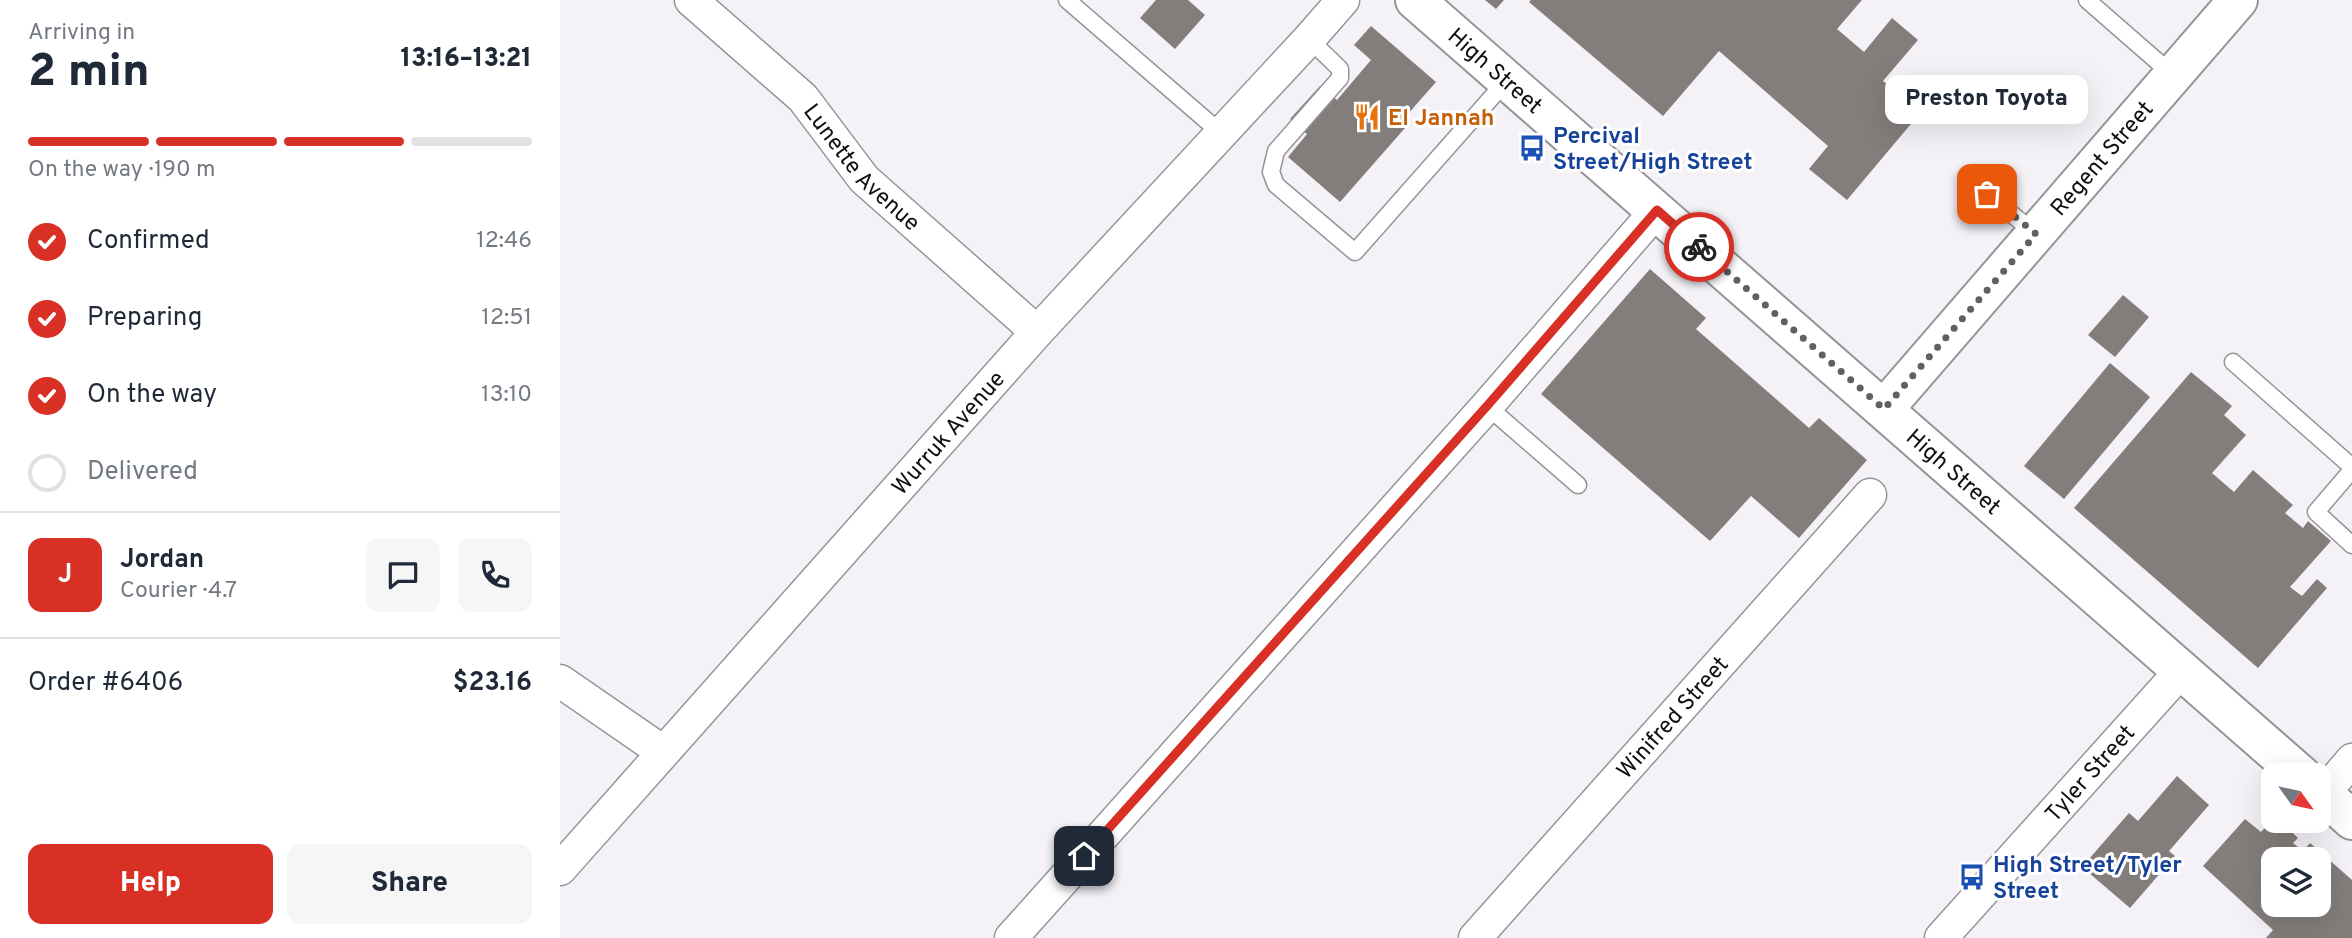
<!DOCTYPE html>
<meta charset="utf-8">
<style>
body{margin:0;font-family:Overpass,sans-serif;background:#f6f6f7;color:#1f2937;height:100vh;display:flex;flex-direction:column;font-size:26px;white-space:nowrap}
*{box-sizing:border-box;margin:0}
p{font-size:23px;color:#747a83}
.icon{flex:none;width:38px;height:38px;fill:none;stroke:currentColor;stroke-width:2;stroke-linecap:round;stroke-linejoin:round}
.map{position:relative;flex:1;overflow:hidden}
.sheet{display:flex;flex-direction:column;background:#fff;width:560px}
.sheet>*{flex:none}
.needle{width:46px;rotate:123deg}
.tools{position:absolute;left:1701px;top:763px;display:grid;gap:14px}
.tools a{display:grid;place-items:center;width:70px;height:70px;border-radius:14px;background:#fff;box-shadow:0 7px 28px #0002;font-size:35px}
.pin{position:absolute;display:grid;place-items:center;width:60px;height:60px;color:#fff;margin:-30px;border-radius:14px;box-shadow:0 4px 10px #0006}
.courier{position:absolute;display:grid;place-items:center;width:70px;height:70px;margin:-35px;border:5px solid #d93025;border-radius:50%;background:#fff;color:#222;box-shadow:0 2px 9px #0007}
.bubble{position:absolute;height:49px;border-radius:14px;background:#fff;box-shadow:0 7px 28px #0002;font-size:23px;font-weight:800;line-height:49px;text-align:center}
.head em{font-style:normal;font-weight:800}
.head div{display:flex;flex-direction:column-reverse}
.head{display:flex;align-items:center;justify-content:space-between;height:119px;padding:0 28px}
h1{font-size:46px;font-weight:800;line-height:52px}
.bar{display:grid;grid-template-columns:repeat(4,1fr);gap:10px 7px;align-content:center;height:84px;padding:0 28px}
.bar i{height:9px;border-radius:5px;background:#e0e1e3}
.bar .selected{background:#d93025}
.bar p{grid-column:span 4}
.line{display:flex;align-items:center;gap:18px;padding:0 28px;border-top:2px solid #e0e1e3}
.line div{flex:1}
.round{display:grid;place-items:center;flex:none;width:74px;height:74px;border-radius:14px;background:#f6f6f7}
ol{padding:0 28px;list-style:none}
li{display:flex;align-items:center;gap:21px;height:77px}
li p{margin-inline-start:auto}
li .icon{padding:7px;border-radius:50%;background:#d93025;color:#fff;stroke-width:4}
li:last-child{color:#747a83}
li i{width:38px;height:38px;border:4px solid #e0e1e3;border-radius:50%}
.button{display:flex;gap:14px;margin-top:auto;padding:14px 28px}
.button a{flex:1;height:80px;border-radius:14px;background:#d93025;color:#fff;font-size:28px;font-weight:800;line-height:80px;text-align:center}
.button a+a{background:#f6f6f7;color:#1f2937}
main{display:flex;flex:1;min-height:0}
.map>svg:first-child{display:block}
</style>
<main>
<section class="sheet">
<div class="head"><div><h1>2 min</h1><p>Arriving in</p></div><em>13:16–13:21</em></div>
<div class="bar"><i class="selected"></i><i class="selected"></i><i class="selected"></i><i></i><p>On the way · 190 m</p></div>
<ol>
<li><svg class="icon" aria-label="check" viewBox="0 0 24 24"><path d="M5 12l5 5 9-10"/></svg>Confirmed<p>12:46</p></li>
<li><svg class="icon" aria-label="check" viewBox="0 0 24 24"><path d="M5 12l5 5 9-10"/></svg>Preparing<p>12:51</p></li>
<li><svg class="icon" aria-label="check" viewBox="0 0 24 24"><path d="M5 12l5 5 9-10"/></svg>On the way<p>13:10</p></li>
<li><i></i>Delivered</li>
</ol>
<div class="line" style="height:126px"><b class="round" style="background:#d93025;color:#fff">J</b><div><b>Jordan</b><p>Courier · 4.7</p></div><a class="round"><svg class="icon" aria-label="chat" viewBox="0 0 24 24"><path d="M4 5h16v11H9l-5 4z"/></svg></a><a class="round"><svg class="icon" aria-label="phone" viewBox="0 0 24 24"><path d="M5 4h4l2 5-3 2q2 4 5 5l2-3 5 2v4C11 20 4 13 5 4z"/></svg></a></div>
<div class="line" style="height:91px"><div>Order #6406</div><b>$23.16</b></div>
<div class="button"><a>Help</a><a>Share</a></div>
</section>
<div class="map">
<svg width="1792" height="938" viewBox="0 0 1792 938">
<rect width="100%" height="100%" fill="#f4f2f7"/>
<g fill="#837d7b" fill-rule="evenodd">
<polygon points="596,0 628,0 645,15 615,49 580,18"/>
<polygon points="925,0 944,0 936,9"/>
<polygon points="971,0 1302,0 1277,29 1304,52 1332,18 1358,40 1323,81 1361,112 1287,200 1249,169 1268,146 1159,51 1103,116 969,2"/>
<polygon points="811,26 876,82 840,123 845,128 780,202 728,157 747,134 730,119 760,86 777,100 811,60 794,45"/>
<polygon points="1090,269 1146,318 1136,329 1249,428 1259,418 1307,460 1239,538 1191,496 1150,541 981,394"/>
<polygon points="1563,295 1589,317 1555,357 1528,335"/>
<polygon points="1550,363 1590,397 1504,499 1464,466"/>
<polygon points="1631,372 1672,406 1664,415 1686,435 1652,473 1674,492 1693,470 1733,505 1725,513 1743,528 1748,521 1771,541 1730,587 1742,596 1757,579 1767,588 1698,668 1514,508"/>
<polygon points="1617,776 1649,805 1609,851 1615,856 1570,908 1522,867 1569,813 1578,821"/>
<path d="M1685 819 1701 832 1710 822 1723 832 1727 827 1738 838 1733 843 1743 851 1750 843 1792 880V938H1706L1713 930 1643 866ZM1713 859H1759V905H1713Z"/>
</g>
<g fill="none" stroke-linecap="round" stroke-linejoin="round">
<g stroke="#959498" stroke-width="19">
<g id="lane">
<polyline points="507,0 662,134"/>
<polyline points="1527,0 1613,75"/>
<polyline points="749,39 780,69 780,78 716,151 711,172 716,185 795,252 947,80"/>
<polyline points="1427,194 1476,234"/>
<polyline points="1673,362 1792,467"/>
<polyline points="927,406 1018,485"/>
<polyline points="1792,470 1756,512 1792,545"/>
</g>
</g>
<g stroke="#959498" stroke-width="35">
<g id="street">
<path id="s1" d="M131 0 243 98 304 179 477 332"/>
<polyline points="0,681 103,752"/>
<polyline points="1763,794 1792,760"/>
<path id="s2" d="M0 869 477 332 749 39 783 0"/>
<polyline points="451,938 927,406 1097,210"/>
<path id="s3" d="M915 938 1310 495"/>
<path id="s4" d="M1381 938 1621 671"/>
</g>
</g>
<g stroke="#959498" stroke-width="42">
<g id="secondary">
<path id="s5" d="M855 0 1741 775"/>
<path id="s6" d="M1324 409 1678 0"/>
<polyline points="1759,790 1792,820"/>
</g>
</g>
<use href="#lane" stroke="#fff" stroke-width="16"/>
<use href="#street" stroke="#fff" stroke-width="32"/>
<use href="#secondary" stroke="#fff" stroke-width="38"/>
</g>
<g fill="none" stroke-linecap="round" stroke-linejoin="round">
<polyline stroke="#605f62" stroke-width="7" stroke-dasharray="0 12.6" points="1139,247 1324,409 1476,234 1427,194"/>
<polyline stroke="#d93025" stroke-width="9" points="524,856 927,406 1097,210 1139,247"/>
</g>
<defs>
<g id="restaurant-bare" transform="scale(2.1)"><path d="M-5-6h1v4h1v-4h1v4h1v-4h1v5L-1.5 .5V6h-2V.5L-5-1ZM5-6V6H3V1.5H1.5Q1.5-4 5-6Z" fill="#e8710a" stroke="#fff" stroke-width="2.5" paint-order="stroke"/></g>
<g id="bus-bare" transform="scale(2.1)"><path d="M-5-6H5V4H4V6H2V4H-2V6H-4V4H-5ZM-3.5-4V0h7V-4ZM-3.5 1.2v1.5H-2V1.2ZM2 1.2v1.5H3.5V1.2Z" fill="#1a4fb4" stroke="#fff" stroke-width="2.5" paint-order="stroke"/></g>
</defs>
<g fill-rule="evenodd">
<use href="#restaurant-bare" x="807" y="117"/>
<use href="#bus-bare" x="972" y="148"/>
<use href="#bus-bare" x="1412" y="877"/>
</g>
<g text-anchor="middle" stroke-width="6" stroke-linejoin="round" paint-order="stroke">
<g font-size="23" fill="#101011" stroke="#fff">
<text dy="8" stroke="none"><textPath href="#s5" startOffset="107">High Street</textPath></text>
<text dy="8" stroke="none"><textPath href="#s6" startOffset="332">Regent Street</textPath></text>
<text dy="8" stroke="none"><textPath href="#s1" startOffset="240">Lunette Avenue</textPath></text>
<text dy="8" stroke="none"><textPath href="#s2" startOffset="584">Wurruk Avenue</textPath></text>
<text dy="8" stroke="none"><textPath href="#s5" startOffset="716">High Street</textPath></text>
<text dy="8" stroke="none"><textPath href="#s3" startOffset="296">Winifred Street</textPath></text>
<text dy="8" stroke="none"><textPath href="#s4" startOffset="222">Tyler Street</textPath></text>
</g>
<g font-size="23" font-weight="bold" fill="#c56008" stroke="#fff" text-anchor="start">
<text x="828" y="125">El Jannah</text>
</g>
<g font-size="23" font-weight="bold" fill="#164399" stroke="#fff" text-anchor="start">
<text x="993" y="143">Percival<tspan x="993" dy="26">Street/High Street</tspan></text>
<text x="1433" y="872">High Street/Tyler<tspan x="1433" dy="26">Street</tspan></text>
</g>
</g>
</svg>
<div class="tools">
<a><svg class="needle" viewBox="-14 -14 28 28"><path d="M0-13l5 13h-10z" fill="#e53935"/><path d="M0 13l5-13h-10z" fill="#747a83"/></svg></a>
<a><svg class="icon" aria-label="layers" viewBox="0 0 24 24"><path d="M12 4l9 5-9 5-9-5zM3 14l9 5 9-5"/></svg></a>
</div>
<div class="pin" style="left:1427px;top:194px;background:#ea580c"><svg class="icon" aria-label="bag" viewBox="0 0 24 24"><path d="M5 8h14l-1 12H6zM9 8a3 3 0 0 1 6 0"/></svg></div>
<div class="pin" style="left:524px;top:856px;background:#1f2937"><svg class="icon" aria-label="home" viewBox="0 0 24 24"><path d="M3 11l9-7 9 7M6 9v11h12V9"/></svg></div>
<div class="courier" style="left:1139px;top:247px"><svg class="icon" aria-label="bike" viewBox="0 0 24 24"><circle cx="6" cy="16" r="4"/><circle cx="18" cy="16" r="4"/><path d="M6 16l4-8h5l3 8M10 8l3 8H6M13 5h3"/></svg></div>
<div class="bubble" style="left:1325px;top:75px;width:203px">Preston Toyota</div>
</div>
</main>
